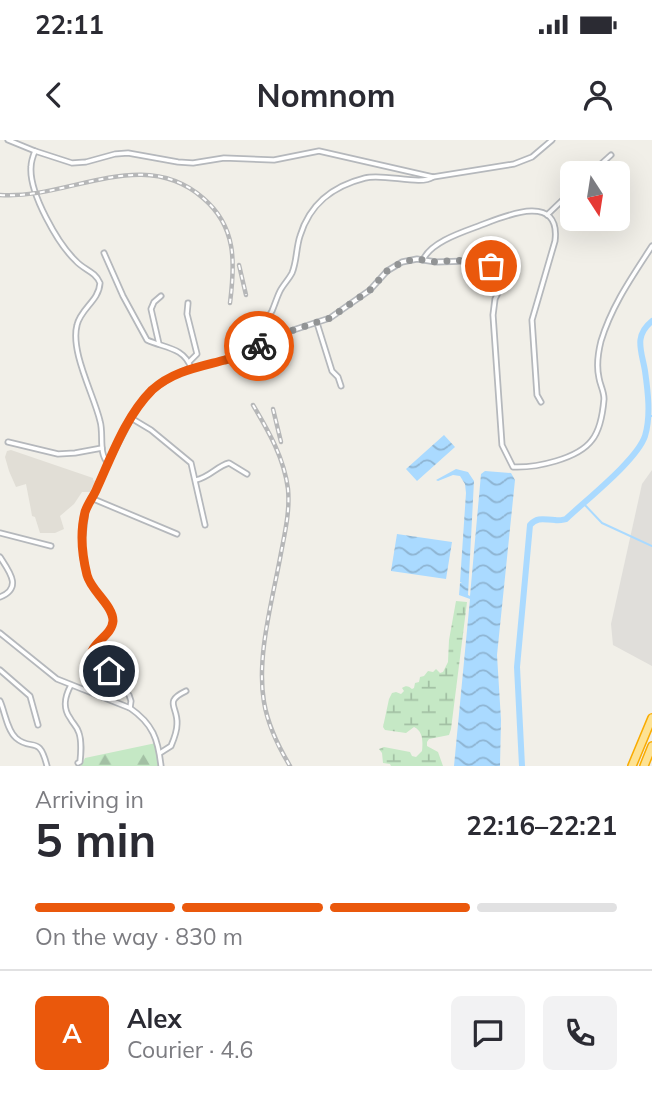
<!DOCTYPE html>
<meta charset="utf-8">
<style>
body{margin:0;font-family:Mulish,sans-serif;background:#f2f2f3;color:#2b2b33;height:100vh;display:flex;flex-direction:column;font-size:26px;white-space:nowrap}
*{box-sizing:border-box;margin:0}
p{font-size:23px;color:#7c7c81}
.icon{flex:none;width:38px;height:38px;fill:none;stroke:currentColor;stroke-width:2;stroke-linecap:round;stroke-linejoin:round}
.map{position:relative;height:626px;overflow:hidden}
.panel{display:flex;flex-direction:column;background:#fff;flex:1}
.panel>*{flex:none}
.needle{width:46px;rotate:168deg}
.buttons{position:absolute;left:560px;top:21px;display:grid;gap:14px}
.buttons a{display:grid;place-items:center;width:70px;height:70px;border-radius:10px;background:#fff;box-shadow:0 7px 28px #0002;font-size:35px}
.pin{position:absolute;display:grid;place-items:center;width:60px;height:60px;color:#fff;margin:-30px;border:4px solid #fff;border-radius:50%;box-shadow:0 2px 7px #0007}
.courier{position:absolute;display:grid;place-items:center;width:70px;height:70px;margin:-35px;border:5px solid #ea580c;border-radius:50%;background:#fff;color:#222;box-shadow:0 2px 9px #0007}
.headline em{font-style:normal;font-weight:700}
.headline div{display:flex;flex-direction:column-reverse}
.headline{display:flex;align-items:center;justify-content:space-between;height:119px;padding:0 35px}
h1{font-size:46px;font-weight:700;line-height:52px}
.bar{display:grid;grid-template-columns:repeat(4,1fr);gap:10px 7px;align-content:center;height:84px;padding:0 35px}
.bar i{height:9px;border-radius:5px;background:#e1e1e2}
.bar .current{background:#ea580c}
.bar p{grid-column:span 4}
.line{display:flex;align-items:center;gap:18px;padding:0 35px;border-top:2px solid #e1e1e2}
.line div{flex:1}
.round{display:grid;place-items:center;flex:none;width:74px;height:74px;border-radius:10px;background:#f2f2f3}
.status{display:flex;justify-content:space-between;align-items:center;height:49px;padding:0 35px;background:#fff;direction:ltr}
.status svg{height:19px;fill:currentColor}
header{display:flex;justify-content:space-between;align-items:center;height:91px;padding:0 35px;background:#fff;font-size:32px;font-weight:700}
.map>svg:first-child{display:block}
</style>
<div class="status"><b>22:11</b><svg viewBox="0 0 49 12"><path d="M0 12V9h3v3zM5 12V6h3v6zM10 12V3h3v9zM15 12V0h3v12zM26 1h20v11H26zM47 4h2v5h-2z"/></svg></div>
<header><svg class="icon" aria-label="back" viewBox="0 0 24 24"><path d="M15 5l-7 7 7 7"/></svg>Nomnom<svg class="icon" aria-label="person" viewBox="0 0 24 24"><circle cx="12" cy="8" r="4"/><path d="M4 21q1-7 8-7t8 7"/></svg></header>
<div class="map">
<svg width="652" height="626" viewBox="0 0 652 626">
<defs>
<pattern id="forest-firs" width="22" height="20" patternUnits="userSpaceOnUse" patternTransform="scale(1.75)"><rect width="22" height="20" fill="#c5e8c5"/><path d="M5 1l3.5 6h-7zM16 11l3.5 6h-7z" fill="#a3c0a4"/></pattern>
<pattern id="wetland-marsh" width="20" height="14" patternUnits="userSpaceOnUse" patternTransform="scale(1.75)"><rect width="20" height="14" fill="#c5e8c5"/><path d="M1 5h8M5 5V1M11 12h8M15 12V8" fill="none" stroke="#a3c0a4"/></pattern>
<pattern id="water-waves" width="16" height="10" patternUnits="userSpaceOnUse" patternTransform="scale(1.75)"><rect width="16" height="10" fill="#aadaff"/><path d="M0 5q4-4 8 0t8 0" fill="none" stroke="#8eb4d2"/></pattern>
</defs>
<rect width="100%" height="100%" fill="#f1efe8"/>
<polygon fill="#e0deda" points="652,330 652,526 613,505 611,484 642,344"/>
<polygon fill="#e1ded6" points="11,310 93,338 93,340 95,341 90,352 82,352 74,364 60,376 64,389 55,393 40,393 35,377 32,376 31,370 26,344 16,347 9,331 5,317 7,311"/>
<polygon fill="url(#forest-firs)" points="156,603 159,626 81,626 85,618"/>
<path fill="url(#wetland-marsh)" d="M456 461 467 462 451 589 449 595 429 599 427 602V606L438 612 443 626H391L390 624 383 623 382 613 379 609 384 607 410 612 412 616 416 617 422 611C423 602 423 591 414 587L406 593 385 590 383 587 389 559 392 553 396 552 401 554 404 551 402 548C406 545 409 546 412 549L414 548 415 543 419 542 420 537 424 536 428 531 433 532 436 529 440 533 443 532 448 522 449 500Z"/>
<g fill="url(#water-waves)">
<polygon points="444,295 455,307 417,341 406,329"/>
<polygon points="456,329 468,332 474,341 468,455 470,456 481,334 485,331 511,333 515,340 497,515 501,580 500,626 454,626 470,459 459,455 460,443 462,442 460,442 466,353 465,344 460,336 453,335 438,341 436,340"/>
<polygon points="397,394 452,402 446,439 391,431"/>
</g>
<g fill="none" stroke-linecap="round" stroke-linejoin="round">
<g stroke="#aadaff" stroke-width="2">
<polyline points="648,276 652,276"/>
<polyline points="583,363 602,383 652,406"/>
</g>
<path stroke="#aadaff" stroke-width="6" d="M522 626 517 527 530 385C538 376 545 380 555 380 559 381 562 380 566 379 586 360 637 320 645 296 651 276 648 252 645 231 642 212 633 196 652 181"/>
<g stroke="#b5b8bc" stroke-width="7">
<g id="minor">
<polyline points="8,0 35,11 72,23 86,22 115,14 128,13 178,22 193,23 224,18 274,20 319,11 433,37 514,24 532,17 552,0"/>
<path d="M35 11C33 16 31 22 31 27 29 53 58 104 76 121 84 130 95 131 100 143 99 161 81 168 77 185 70 212 94 255 100 281 104 294 98 313 108 323"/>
<polyline points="591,33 611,15"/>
<polyline points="547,75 572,51"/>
<path d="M104 113 123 156 147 200C164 208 184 207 191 228"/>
<path d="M423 120C431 101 466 91 484 84 507 75 561 53 555 101L532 180 537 255 541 262"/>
<polyline points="188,163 187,174 197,214 189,222"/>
<polyline points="317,183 332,231 338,237 341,246"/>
<polyline points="159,204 151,169 154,162 161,156"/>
<path d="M242 216 250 213 272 197 330 178 370 150 387 131 402 122 417 119 436 122 467 121 491 126 501 130 505 135 504 141 495 159 493 175 502 305 513 327C536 328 578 319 592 300 600 290 603 271 604 259 604 251 600 245 599 238 596 225 598 213 601 201 612 165 632 137 652 106"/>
<polyline points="131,278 151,290 191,323 205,385"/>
<polyline points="8,302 58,314 75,313 102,308"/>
<path d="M196 340C210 337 217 326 229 323L247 334"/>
<polyline points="91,358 177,394"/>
<polyline points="0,393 51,406"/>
<path d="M0 417C9 431 23 448 0 457"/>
<path d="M0 493 57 539 130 568C153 584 158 599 161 626"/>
<polyline points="0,530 30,556 38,585"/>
<path d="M71 545C65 556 62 567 70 578 73 584 77 586 79 593 82 602 81 612 80 622L78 623"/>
<path d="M0 561C5 572 7 590 16 598 32 612 39 594 47 626"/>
<path d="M130 568 131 561 129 555 118 545 109 531 93 515V508L110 490 113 480 111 472 89 441 83 419 82 405 86 369 97 348 108 323 134 273 146 257 156 247 175 235 186 230 242 216C249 199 263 187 272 171 275 164 277 157 280 151 283 145 289 139 292 133 297 121 296 108 300 96 310 63 333 46 365 38 384 33 421 46 433 37"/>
<path d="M160 613 171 606C174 599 177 591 177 584 178 566 163 562 186 551"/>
</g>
</g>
<g stroke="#f9ab00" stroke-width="10">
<g id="motorway">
<polyline points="632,626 652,578"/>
<polyline points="644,626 652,606"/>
</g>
</g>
<use href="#minor" stroke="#fff" stroke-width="3.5"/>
<use href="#motorway" stroke="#fde293" stroke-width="7"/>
<g stroke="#b6b7b8" stroke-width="4.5">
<g id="rail">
<path d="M0 55C69 60 142 5 203 58 237 87 235 123 230 163"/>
<polyline points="239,125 246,155"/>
<path d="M253 265C269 292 284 318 288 349 290 371 285 392 281 413 273 458 256 517 264 562 268 586 278 606 290 626"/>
<polyline points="273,269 281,302"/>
</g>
</g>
<use href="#rail" stroke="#fff" stroke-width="2" stroke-dasharray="5" stroke-linecap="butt"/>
</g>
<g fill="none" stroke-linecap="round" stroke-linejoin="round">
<polyline stroke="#929495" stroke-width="7" stroke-dasharray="0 12.6" points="259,206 272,197 330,178 370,150 387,131 402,122 417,119 436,122 456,120 491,126"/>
<path stroke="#ea580c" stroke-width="9" d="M109 531 94 517 92 511C97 500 112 494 113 481 113 465 91 451 87 435 82 415 80 392 85 372 88 363 94 356 97 348 112 315 126 276 152 250 173 231 199 227 225 220 238 217 249 215 259 206"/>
</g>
</svg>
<div class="buttons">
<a><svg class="needle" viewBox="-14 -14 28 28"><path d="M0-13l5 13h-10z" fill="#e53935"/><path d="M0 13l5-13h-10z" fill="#7c7c81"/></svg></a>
</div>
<div class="pin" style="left:491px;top:126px;background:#ea580c"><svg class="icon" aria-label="bag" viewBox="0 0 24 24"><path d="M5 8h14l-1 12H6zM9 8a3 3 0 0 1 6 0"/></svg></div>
<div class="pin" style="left:109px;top:531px;background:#1f2937"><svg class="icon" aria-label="home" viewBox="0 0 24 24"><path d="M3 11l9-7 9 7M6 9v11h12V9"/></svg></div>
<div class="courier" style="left:259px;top:206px"><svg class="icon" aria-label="bike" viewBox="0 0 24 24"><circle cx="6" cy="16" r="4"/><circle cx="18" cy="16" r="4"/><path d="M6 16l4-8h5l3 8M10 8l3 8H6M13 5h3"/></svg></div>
</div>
<section class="panel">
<div class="headline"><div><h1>5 min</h1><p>Arriving in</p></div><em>22:16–22:21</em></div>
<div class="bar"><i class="current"></i><i class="current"></i><i class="current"></i><i></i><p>On the way · 830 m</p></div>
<div class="line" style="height:126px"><b class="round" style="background:#ea580c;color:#fff">A</b><div><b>Alex</b><p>Courier · 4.6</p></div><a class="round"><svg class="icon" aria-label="chat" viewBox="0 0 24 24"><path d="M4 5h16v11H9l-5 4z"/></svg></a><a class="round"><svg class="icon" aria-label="phone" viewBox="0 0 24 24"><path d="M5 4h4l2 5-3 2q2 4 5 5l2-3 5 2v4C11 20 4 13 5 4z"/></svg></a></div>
</section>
